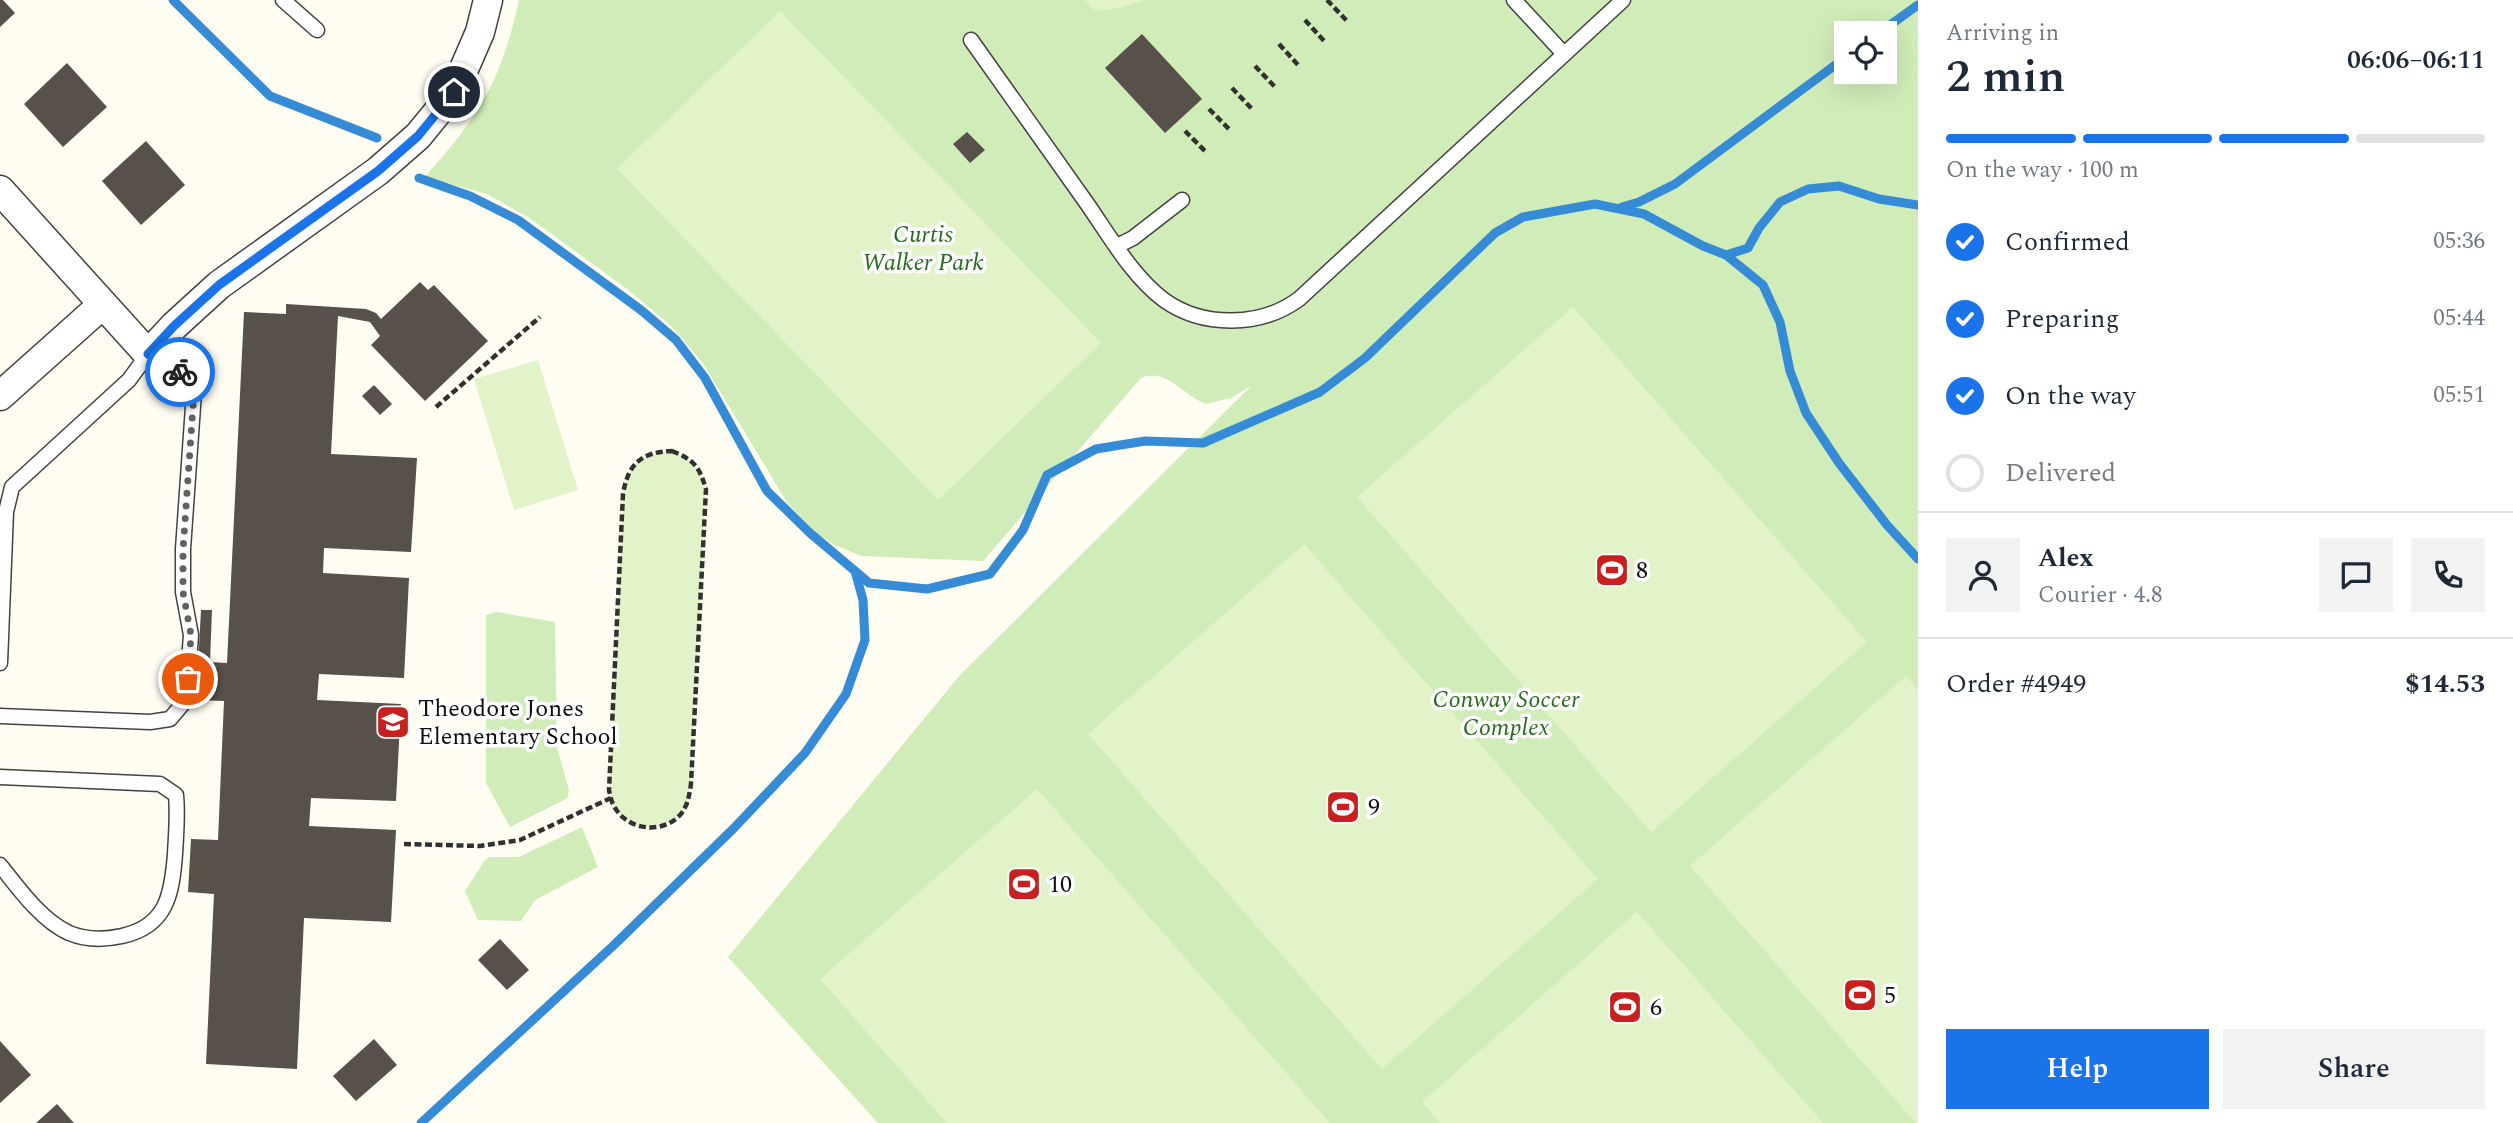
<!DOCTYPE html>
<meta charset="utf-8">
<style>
body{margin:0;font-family:Spectral,serif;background:#f2f2f3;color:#1f2937;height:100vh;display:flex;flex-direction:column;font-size:26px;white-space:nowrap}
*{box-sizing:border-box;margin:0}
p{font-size:23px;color:#747a83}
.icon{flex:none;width:38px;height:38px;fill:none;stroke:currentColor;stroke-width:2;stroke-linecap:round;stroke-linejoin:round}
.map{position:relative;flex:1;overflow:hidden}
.sheet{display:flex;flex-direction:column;background:#fff;width:595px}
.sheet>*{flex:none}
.buttons{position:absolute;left:1834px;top:21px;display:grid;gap:14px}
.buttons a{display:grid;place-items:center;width:63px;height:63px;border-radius:0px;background:#fff;box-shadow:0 7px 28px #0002;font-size:35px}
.pin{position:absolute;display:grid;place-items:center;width:60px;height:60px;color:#fff;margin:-30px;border:4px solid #fff;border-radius:50%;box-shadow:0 2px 7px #0007}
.courier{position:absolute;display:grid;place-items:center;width:70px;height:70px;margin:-35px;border:5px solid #1a73e8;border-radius:50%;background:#fff;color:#222;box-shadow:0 2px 9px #0007}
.overview em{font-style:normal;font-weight:600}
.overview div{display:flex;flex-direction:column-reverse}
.overview{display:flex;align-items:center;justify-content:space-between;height:119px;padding:0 28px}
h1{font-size:46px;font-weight:600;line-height:52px}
.bar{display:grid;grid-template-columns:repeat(4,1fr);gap:10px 7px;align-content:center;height:84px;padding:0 28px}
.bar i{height:9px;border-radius:5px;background:#e0e1e3}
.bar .on{background:#1a73e8}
.bar p{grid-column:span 4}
.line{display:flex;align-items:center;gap:18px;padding:0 28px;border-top:2px solid #e0e1e3}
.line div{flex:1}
.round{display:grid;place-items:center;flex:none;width:74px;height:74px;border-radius:0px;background:#f2f2f3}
ol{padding:0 28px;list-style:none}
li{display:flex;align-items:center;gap:21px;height:77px}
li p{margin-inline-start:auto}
li .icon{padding:7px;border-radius:50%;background:#1a73e8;color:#fff;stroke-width:4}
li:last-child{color:#747a83}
li i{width:38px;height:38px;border:4px solid #e0e1e3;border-radius:50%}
.action{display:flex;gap:14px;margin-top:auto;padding:14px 28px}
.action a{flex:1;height:80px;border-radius:0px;background:#1a73e8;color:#fff;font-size:28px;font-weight:600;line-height:80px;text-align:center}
.action a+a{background:#f2f2f3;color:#1f2937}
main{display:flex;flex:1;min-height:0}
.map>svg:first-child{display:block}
</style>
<main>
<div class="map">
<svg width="1918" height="1123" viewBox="0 0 1918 1123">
<rect width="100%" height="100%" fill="#fffdf1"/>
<g fill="#d0ecb8" fill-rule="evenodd">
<path d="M519 0H1918V1123H878L728 957 960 675 1252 385 1231 398 1206 404C1185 397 1166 367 1141 378L983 561 861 556 835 545 819 535 788 504 703 363 670 325 627 289 531 219 487 194 425 177C479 116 501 82 519 0ZM1846 33H1885V72H1846Z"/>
<polygon points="496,612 555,622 557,748 569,790 567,798 560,802 510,827 486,783 486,615"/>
<polygon points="582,827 598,867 535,900 521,921 478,920 465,891 485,860 490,857 519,857"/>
</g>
<g fill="#e2f3ca">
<polygon points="1085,0 1145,0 1119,8 1095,11"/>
<polygon points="780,11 1101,343 938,500 617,169"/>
<polygon points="1573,307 1867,642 1651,832 1357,497"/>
<polygon points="538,360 578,490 514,510 474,379"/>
<path d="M672 451C694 460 699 466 706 489L691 784C691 790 690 796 689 801 681 825 650 834 629 822 617 815 613 802 609 790L623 494C628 464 641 452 672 451Z"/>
<polygon points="1304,544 1598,879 1382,1069 1088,734"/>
<polygon points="1906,676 1918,690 1918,1123 1916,1123 1690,866"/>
<polygon points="1037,789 1330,1123 947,1123 820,979"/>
<polygon points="1637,912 1823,1123 1440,1123 1422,1102"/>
</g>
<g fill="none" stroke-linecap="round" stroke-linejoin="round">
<g stroke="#358bd5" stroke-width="9">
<polyline points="173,0 270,96 377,138"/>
<polyline points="1879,33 1918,5"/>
<polyline points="419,178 470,196 518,220 641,310 676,340 705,378 767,491 810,533 855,571 863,600 865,640 846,694 805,753 734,828 614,945 421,1123"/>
<polyline points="1622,207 1639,202 1675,184 1846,57"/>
<polyline points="1726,255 1748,248 1759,228 1780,202 1808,189 1839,186 1879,199 1918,205"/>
<polyline points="855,571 869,583 927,589 990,574 1023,530 1047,475 1096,449 1145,441 1203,443 1320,392 1365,358 1495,233 1523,217 1595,204 1644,214 1703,246 1726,255 1763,285 1780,322 1790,371 1806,413 1839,463 1887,525 1918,559"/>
</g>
</g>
<g fill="#58514b">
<polygon points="0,0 3,0 15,13 0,27"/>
<polygon points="1142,34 1202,99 1165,133 1105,68"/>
<polygon points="67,63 107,107 63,147 24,104"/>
<polygon points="967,132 985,150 970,163 953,144"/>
<polygon points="146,141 185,185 141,225 102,181"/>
<polygon points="420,282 428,290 434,285 488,341 425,401 371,345 380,336 370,322 338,316 331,454 417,458 411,552 324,548 323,573 409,578 404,678 319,674 317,700 401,704 396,801 311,798 309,826 396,830 391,922 304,918 297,1069 206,1064 214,894 188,892 191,839 218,840 224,701 196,700 201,610 212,610 210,662 227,663 244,312 286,314 286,304 366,309 376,313 381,319"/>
<polygon points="374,385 392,404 380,415 362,396"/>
<polygon points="500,939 529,970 507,990 478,960"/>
<polygon points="374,1039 397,1065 356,1101 333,1076"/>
<polygon points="0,1041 31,1075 0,1103"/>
<polygon points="57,1104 74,1123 36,1123"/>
</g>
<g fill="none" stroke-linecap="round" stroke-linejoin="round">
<g stroke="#424242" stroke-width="17">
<g id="lane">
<polyline points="283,0 317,30"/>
<polyline points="1514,0 1564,54"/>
<path d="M971 40C1010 95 1049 150 1088 205 1110 237 1133 277 1164 300 1203 328 1261 327 1299 299L1623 0"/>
<polyline points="1117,246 1133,238 1182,200"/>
<polyline points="0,663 6,512 12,487 129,380 148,354 179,370 194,392 183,549 183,592 191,635 186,700 170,719 150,722 0,716"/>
<path d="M0 777 160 784 176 795C178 815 176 834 175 854 172 894 167 926 122 936 104 940 86 940 69 933 41 920 19 889 0 865"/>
</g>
</g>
<g stroke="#424242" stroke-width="31">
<g id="street">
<polyline points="0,190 148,354 174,326 219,285 378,171 418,136 454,92 480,32 488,0"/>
<polyline points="0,396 102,305"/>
</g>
</g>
<g stroke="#313131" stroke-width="4.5" stroke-dasharray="7 3.5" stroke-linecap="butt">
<polyline points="1327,0 1347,21"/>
<polyline points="1305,20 1325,42"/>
<polyline points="1279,44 1299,66"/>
<polyline points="1255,66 1275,87"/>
<polyline points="1232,88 1252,109"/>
<polyline points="1209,109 1230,130"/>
<polyline points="1185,131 1206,152"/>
<polyline points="436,407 540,317"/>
<path d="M672 451C694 460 699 466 706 489L691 784C689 796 688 806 680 815 662 835 626 830 614 806 611 801 610 795 609 790L623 494C628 464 641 452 672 451Z"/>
<polyline points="404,844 480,846 520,840 611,798"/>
</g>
<use href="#lane" stroke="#fff" stroke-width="14"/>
<use href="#street" stroke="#fff" stroke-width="28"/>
</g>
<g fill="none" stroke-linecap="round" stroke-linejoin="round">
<polyline stroke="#63625e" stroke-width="7" stroke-dasharray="0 12.6" points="180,372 194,392 183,550 183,592 191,635 188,679"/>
<polyline stroke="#1a73e8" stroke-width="9" points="180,372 148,354 174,326 219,285 378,171 418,136 454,92"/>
</g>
<defs>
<g id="stadium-square" transform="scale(1.75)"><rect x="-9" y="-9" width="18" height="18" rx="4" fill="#c8201e" stroke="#fff"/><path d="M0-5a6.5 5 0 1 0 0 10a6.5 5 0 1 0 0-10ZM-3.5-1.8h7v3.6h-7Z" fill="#fff"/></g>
<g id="school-square" transform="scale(1.75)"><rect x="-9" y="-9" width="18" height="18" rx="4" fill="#c8201e" stroke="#fff"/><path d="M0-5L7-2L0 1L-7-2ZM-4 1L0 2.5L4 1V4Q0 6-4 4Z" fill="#fff"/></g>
</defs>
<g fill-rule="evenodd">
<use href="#stadium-square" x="1612" y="570"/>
<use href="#school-square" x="393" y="722"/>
<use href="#stadium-square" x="1343" y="807"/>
<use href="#stadium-square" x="1024" y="884"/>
<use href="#stadium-square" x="1860" y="995"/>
<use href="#stadium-square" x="1625" y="1007"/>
</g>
<g text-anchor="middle" stroke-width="7" stroke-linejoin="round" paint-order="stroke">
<g font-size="24" font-style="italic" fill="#266b1b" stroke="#fff">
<text x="923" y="242">Curtis<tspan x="923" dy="28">Walker Park</tspan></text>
<text x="1506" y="707">Conway Soccer<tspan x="1506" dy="28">Complex</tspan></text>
</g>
<g font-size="24" fill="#0f0f0f" stroke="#fff" text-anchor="start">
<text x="1636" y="578">8</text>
<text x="418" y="716">Theodore Jones<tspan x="418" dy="28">Elementary School</tspan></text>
<text x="1368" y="815">9</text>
<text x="1048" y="892">10</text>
<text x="1884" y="1003">5</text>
<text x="1650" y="1015">6</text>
</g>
</g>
</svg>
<div class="buttons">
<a><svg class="icon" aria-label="locate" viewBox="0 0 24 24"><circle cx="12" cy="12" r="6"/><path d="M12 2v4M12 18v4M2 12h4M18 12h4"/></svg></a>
</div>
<div class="pin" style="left:188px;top:679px;background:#ea580c"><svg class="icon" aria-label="bag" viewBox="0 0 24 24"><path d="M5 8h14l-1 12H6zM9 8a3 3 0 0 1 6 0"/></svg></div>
<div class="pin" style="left:454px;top:92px;background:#1f2937"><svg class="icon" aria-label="home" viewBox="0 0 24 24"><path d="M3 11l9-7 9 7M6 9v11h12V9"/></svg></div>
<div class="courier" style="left:180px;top:372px"><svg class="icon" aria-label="bike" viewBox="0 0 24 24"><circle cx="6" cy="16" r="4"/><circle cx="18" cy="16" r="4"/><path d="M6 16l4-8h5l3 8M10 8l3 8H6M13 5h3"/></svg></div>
</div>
<section class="sheet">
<div class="overview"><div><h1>2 min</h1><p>Arriving in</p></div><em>06:06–06:11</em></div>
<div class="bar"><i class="on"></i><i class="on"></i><i class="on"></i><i></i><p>On the way · 100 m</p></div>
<ol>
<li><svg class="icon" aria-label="check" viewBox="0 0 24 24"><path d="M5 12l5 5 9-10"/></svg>Confirmed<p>05:36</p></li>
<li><svg class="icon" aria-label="check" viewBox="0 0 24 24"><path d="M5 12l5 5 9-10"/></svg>Preparing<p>05:44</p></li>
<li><svg class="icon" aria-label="check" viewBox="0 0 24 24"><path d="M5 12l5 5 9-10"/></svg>On the way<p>05:51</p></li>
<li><i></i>Delivered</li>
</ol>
<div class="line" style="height:126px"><a class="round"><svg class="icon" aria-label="person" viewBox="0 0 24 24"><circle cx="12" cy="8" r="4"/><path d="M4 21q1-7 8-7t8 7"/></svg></a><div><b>Alex</b><p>Courier · 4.8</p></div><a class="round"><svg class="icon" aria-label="chat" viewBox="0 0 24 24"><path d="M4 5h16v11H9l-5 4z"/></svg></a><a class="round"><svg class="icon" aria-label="phone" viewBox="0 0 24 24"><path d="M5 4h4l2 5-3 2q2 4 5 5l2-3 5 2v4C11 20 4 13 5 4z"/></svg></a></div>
<div class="line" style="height:91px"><div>Order #4949</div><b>$14.53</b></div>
<div class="action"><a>Help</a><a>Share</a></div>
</section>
</main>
